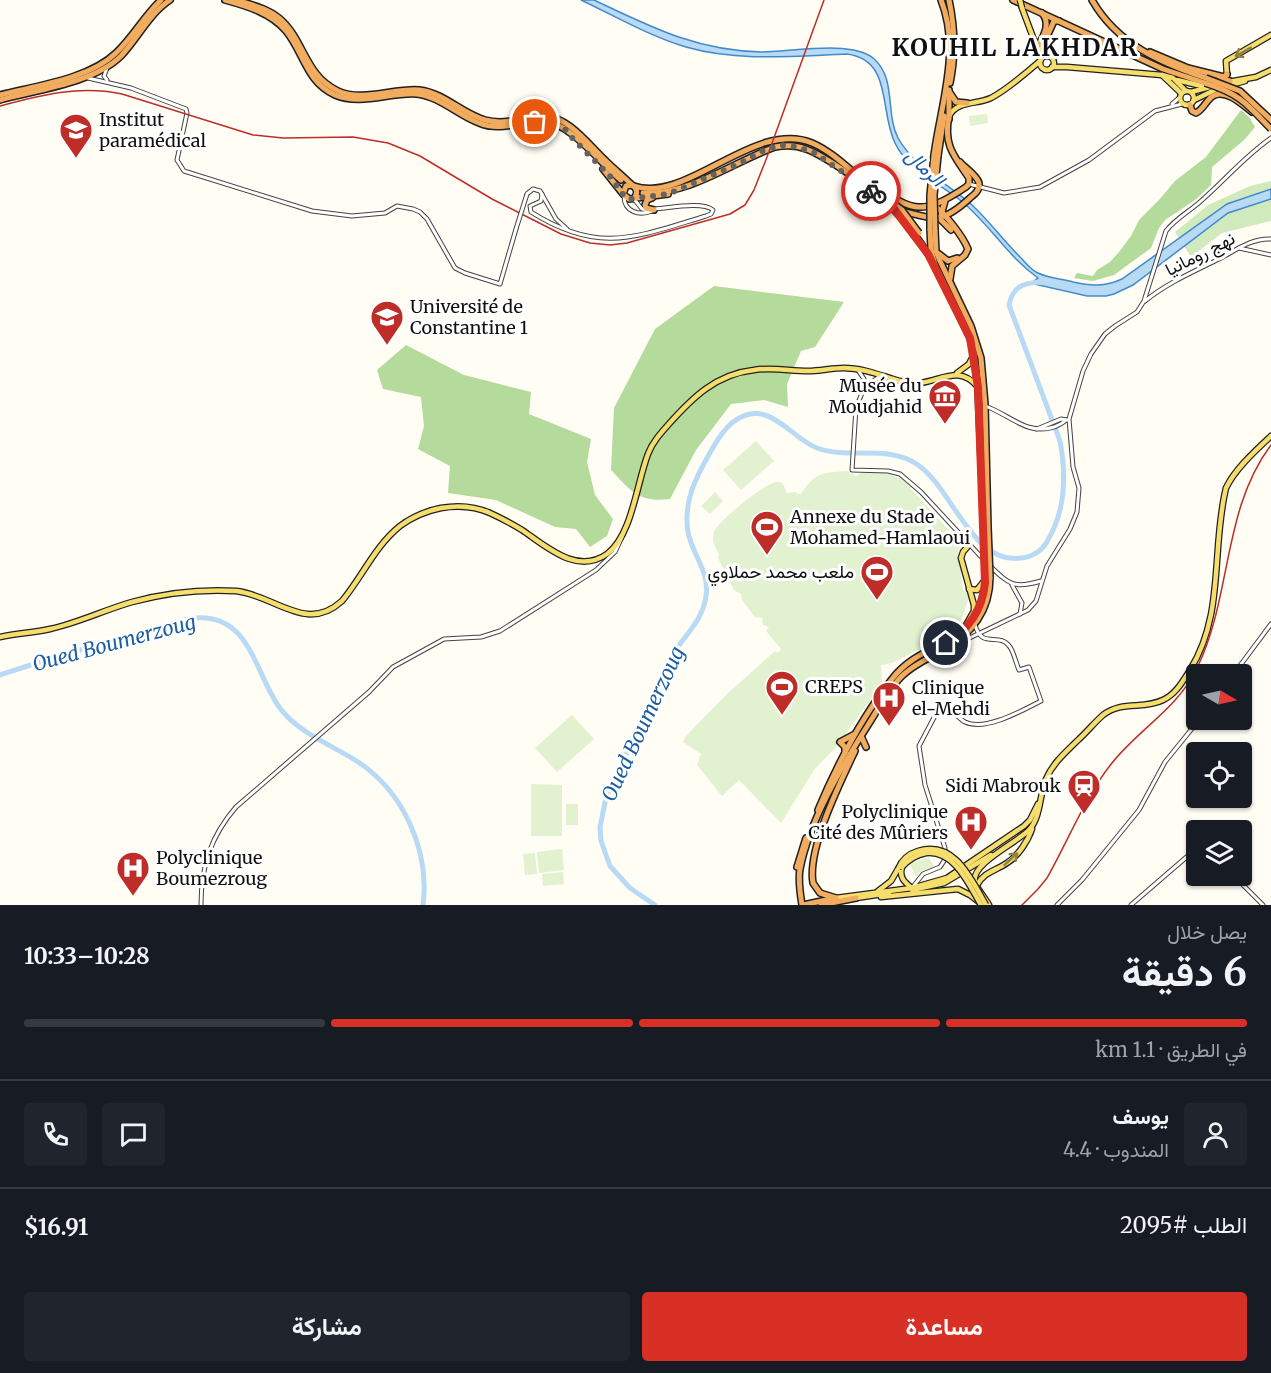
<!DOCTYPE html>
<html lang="ar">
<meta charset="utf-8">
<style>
body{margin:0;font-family:Merriweather,Vazirmatn,serif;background:#20242c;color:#f1f3f6;direction:rtl;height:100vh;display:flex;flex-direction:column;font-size:22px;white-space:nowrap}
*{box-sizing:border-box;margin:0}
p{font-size:20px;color:#9ea1a6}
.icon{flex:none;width:33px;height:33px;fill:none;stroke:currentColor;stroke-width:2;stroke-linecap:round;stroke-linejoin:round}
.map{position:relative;height:905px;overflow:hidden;direction:ltr}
.details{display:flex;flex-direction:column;background:#171b24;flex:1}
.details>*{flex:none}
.needle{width:39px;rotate:99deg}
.controls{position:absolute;left:1186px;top:664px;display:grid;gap:12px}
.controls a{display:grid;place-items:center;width:66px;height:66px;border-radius:6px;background:#171b24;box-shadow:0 2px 4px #0004;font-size:30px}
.pin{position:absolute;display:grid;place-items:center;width:51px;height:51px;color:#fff;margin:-26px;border:3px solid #fff;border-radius:50%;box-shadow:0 2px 6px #0007}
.courier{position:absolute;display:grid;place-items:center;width:60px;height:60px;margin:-30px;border:4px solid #d93025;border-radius:50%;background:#fff;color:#222;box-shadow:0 2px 8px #0007}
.summary em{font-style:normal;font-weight:700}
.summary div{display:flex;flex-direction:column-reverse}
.summary{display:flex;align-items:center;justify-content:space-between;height:102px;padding:0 24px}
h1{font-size:39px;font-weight:700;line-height:45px}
.bar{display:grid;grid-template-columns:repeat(4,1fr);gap:9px 6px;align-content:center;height:72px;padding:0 24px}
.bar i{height:8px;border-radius:4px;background:#363941}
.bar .active{background:#d93025}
.bar p{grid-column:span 4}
.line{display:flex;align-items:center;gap:15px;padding:0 24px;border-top:2px solid #363941}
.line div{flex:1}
.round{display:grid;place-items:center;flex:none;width:63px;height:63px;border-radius:6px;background:#20242c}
.button{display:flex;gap:12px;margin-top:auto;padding:12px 24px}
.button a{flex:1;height:69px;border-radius:6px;background:#d93025;color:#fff;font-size:24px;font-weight:700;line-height:69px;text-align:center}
.button a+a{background:#20242c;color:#f1f3f6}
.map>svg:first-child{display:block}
</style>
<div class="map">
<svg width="1271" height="905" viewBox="0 0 1271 905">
<rect width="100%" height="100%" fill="#fffdf4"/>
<polygon fill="#d1eabd" points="1271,181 1271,221 1222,233 1191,257 1175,232 1208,205 1250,186"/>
<g fill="#b4da9c">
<polygon points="1241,110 1249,117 1255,127 1244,140 1212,167 1211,185 1195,200 1165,220 1159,228 1151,248 1114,275 1093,281 1074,278 1077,273 1093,276 1097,270 1110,262 1119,252 1131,236 1139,220 1159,200 1175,181 1206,157"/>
<path d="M714 286 844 302 815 347 801 351 787 384 788 407 764 400 731 404 696 450 670 499C639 503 631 491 611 470L614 408 655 329Z"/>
<polygon points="406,345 464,375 531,392 529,414 591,439 587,462 595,495 613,519 607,536 590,547 576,529 555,527 496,500 448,493 450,466 418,449 424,426 421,397 383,389 377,370"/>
</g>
<g fill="#e2f1cf">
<polygon points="987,114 988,123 970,126 969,116"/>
<polygon points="756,441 774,461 741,490 723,470"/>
<path d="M847 471 856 476 861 473H887L903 480 963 546 958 551 963 590 969 594V598L962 618 952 630 945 636 892 663 881 665 882 683 837 746 814 770 781 823 739 780 722 796 697 765 701 754 683 742 685 737 726 695 775 651 778 653 781 649 766 631 769 627 763 625 762 618 755 617 742 600 741 594 734 590 718 558 719 554C715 547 711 540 714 532 717 522 769 479 779 482 784 483 785 489 787 493L796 492 797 494H801C815 472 822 473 847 471Z"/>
<polygon points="715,492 723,501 710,514 701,506"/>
<polygon points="572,715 594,739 557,772 535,748"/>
<polygon points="531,784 562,785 562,836 531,836"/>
<rect x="566" y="804" width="12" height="21"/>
<polygon points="562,849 564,870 539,873 537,852"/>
<polygon points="535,853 537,874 525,875 523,854"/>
<polygon points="929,857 934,867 920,872 916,877 910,864"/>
<polygon points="563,872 564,884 543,886 542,874"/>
</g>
<path fill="#b9daf5" stroke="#418acb" stroke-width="1.5" d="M581 0H594C651 27 697 51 762 52 790 52 851 40 873 58 897 78 885 113 898 138 915 168 947 183 972 205 989 221 1004 241 1021 258 1026 263 1031 270 1038 273 1048 278 1062 279 1073 282 1090 286 1105 287 1122 279L1227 204 1271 189V199L1228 213 1133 285 1114 294 1106 296H1087L1034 284V281L1038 278C1006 255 989 223 960 200 938 183 907 169 895 143 879 111 893 60 847 54 794 56 738 62 686 47 649 36 615 16 581 0Z"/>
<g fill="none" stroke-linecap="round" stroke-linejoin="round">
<g stroke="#b9daf5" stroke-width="5">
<path d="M0 675C48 659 96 645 144 632 164 626 186 616 206 618 254 622 257 682 283 712 302 734 331 745 355 760 403 790 430 850 423 905"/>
<path d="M655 905 630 888 610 866 601 841 600 827 606 798 673 654C685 635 703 620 706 596 710 572 692 554 688 532 683 501 696 477 711 451 717 440 723 430 733 422 768 396 789 437 817 448 850 460 888 444 918 465 952 488 973 566 1021 558 1034 557 1044 549 1049 538 1066 508 1066 473 1060 441L1009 305C1013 286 1023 283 1041 282"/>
</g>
<g stroke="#434343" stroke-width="5">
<g id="minor">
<polyline points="107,68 104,76 107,80"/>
<polyline points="88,78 131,88 186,109 187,113 177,160 184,171 312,211 352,216 385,213 397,206 413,209 420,212 427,219 455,268 465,273 500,284 516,229"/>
<polyline points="1172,104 1179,98"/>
<polyline points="969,184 1004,193 1040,187 1089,160 1155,111 1182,104"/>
<polyline points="527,194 533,189 540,191 556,219 567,229"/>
<path d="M542 194 541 201 530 206 531 212C599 255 636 237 706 216L711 214 713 210C703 201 669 208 655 209"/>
<path d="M624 196C624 212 639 216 652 211"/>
<polyline points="634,199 642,209 648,210"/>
<polyline points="1239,248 1271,255"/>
<path d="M1145 301C1167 283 1193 272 1219 259 1235 251 1251 238 1271 239"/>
<polyline points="858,370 864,379 864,386"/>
<polyline points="880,376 864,388 856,408 852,470 888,471 900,474 921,492 985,561"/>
<path d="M985 406C1009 414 1027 436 1054 427 1059 425 1062 424 1066 420"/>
<polyline points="1037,429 1061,419 1067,420"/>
<path d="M990 566C1010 585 1014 589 1041 581"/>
<polyline points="1012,585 1022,603 1020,614"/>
<path d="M957 644 1028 610 1036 601 1047 566 1070 529 1077 512 1079 488 1073 467 1069 419 1083 371 1091 354 1105 334 1115 326 1137 312 1144 301 1166 231C1175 219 1190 211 1201 201 1225 180 1245 156 1271 138"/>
<polyline points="1233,675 1271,624"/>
<polyline points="1234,876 1263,905"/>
<path d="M912 888 923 874 940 867 944 861 945 848 925 785 919 746 938 710 942 707C953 708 956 717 965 722 985 732 1023 710 1041 701L1029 667 1019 670C1016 663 1014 653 1010 647 999 631 982 650 975 625"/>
<path d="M201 905C201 866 211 836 236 807L369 692 393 667 444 639 481 637 500 631 596 570 615 552 622 537"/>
<polyline points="1057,905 1082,880 1139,810 1165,762 1199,720"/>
<polyline points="1131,905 1197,848"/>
</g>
</g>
<g stroke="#212121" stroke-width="7">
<g id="major">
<polyline points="1022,8 1034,40 1045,54"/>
<circle cx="1047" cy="63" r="7"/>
<polyline points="1052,67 1067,67 1162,75"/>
<polyline points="1227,75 1226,61 1271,35"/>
<polyline points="1177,80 1206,87"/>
<polyline points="1228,82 1256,77 1271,70"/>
<polyline points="1227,86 1245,81"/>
<circle cx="1187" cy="98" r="7"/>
<polyline points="1191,92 1214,86"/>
<polyline points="1181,93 1162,75 1173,78 1186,91"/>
<polyline points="1194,100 1219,88"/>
<path d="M949 116C958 100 976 105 991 98 1008 89 1025 74 1040 61"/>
<polyline points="957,373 969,364 974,354"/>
<polyline points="969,589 977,590 985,580"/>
<polyline points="966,625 974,611 974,605 961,558 963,552 969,545"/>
<path d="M0 637C16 633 33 633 50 629 78 623 104 610 132 602 165 593 202 589 236 591 275 595 306 634 342 601 362 577 375 546 400 526 412 517 426 511 441 508 458 505 474 506 490 513 501 518 512 524 522 530 547 547 577 575 607 554 632 536 637 482 648 454 652 443 660 434 668 425 692 398 716 374 754 370 772 367 790 371 808 371 820 371 832 368 844 368 861 368 877 374 893 379 902 382 910 384 920 383 943 380 959 365 978 387"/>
<path d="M902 867C899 877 904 882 912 888"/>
<path d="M977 885C984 872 995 871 1007 863 1018 856 1028 841 1032 829"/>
<polyline points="912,890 944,883 991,855"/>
<polyline points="878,891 891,881 898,869"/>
<polyline points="881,897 958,889 970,895 979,902"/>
<polyline points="836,898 912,888 947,878 1024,826 1030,820 1038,804"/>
<polyline points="856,898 889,893"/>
<path d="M989 905C985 898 977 889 975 882 970 864 1018 842 1029 830 1041 817 1039 796 1046 779 1053 763 1065 753 1077 741 1086 733 1094 723 1103 715 1122 700 1143 710 1163 700 1176 694 1183 681 1190 670 1225 614 1211 549 1226 488 1235 469 1255 451 1271 436"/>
</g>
</g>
<g stroke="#212121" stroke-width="8">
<g id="highway">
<path d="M225 0C247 6 271 13 286 31 304 53 306 82 335 95 361 106 390 92 417 94 441 97 457 115 479 123 501 132 520 121 542 121 569 121 600 163 621 180"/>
<path d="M237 0C251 5 267 8 279 18 305 40 304 75 338 91 362 102 394 88 419 90 445 93 461 113 485 120 508 126 522 116 544 116 569 117 588 144 605 160 614 169 623 176 632 185"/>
<path d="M949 0C955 28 956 54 950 83"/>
<polyline points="1013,0 1163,69 1205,83"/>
<path d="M1092 0C1117 44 1161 63 1206 78"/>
<path d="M1038 46C1044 35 1051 24 1042 13"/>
<polyline points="1150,52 1188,68 1224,77 1227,74"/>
<polyline points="1045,54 1044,43 1054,21 1059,21"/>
<polyline points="1220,77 1230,81"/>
<polyline points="949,90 949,119"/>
<polyline points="950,93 956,102 967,103"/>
<path d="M0 95C35 86 89 79 116 53 133 37 144 16 161 0"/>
<path d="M0 100C36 90 94 83 121 56 138 38 149 14 170 0"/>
<path d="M1190 105 1192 111 1196 113C1204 109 1206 100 1213 96 1225 88 1243 105 1252 112"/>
<path d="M934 155C941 104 961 50 941 0"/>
<polyline points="938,156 944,116"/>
<polyline points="603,169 623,194"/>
<path d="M863 177C910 208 915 221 966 187L969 184V178C954 156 943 145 949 116"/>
<path d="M634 186C687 204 754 119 812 143 831 151 848 168 864 181"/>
<path d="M643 193C690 195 733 162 775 147 785 145 796 145 806 149 828 157 877 193 893 209 909 225 923 245 935 265"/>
<path d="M635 197C638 193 637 188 632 185L626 186 623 194 629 199 668 194"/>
<polyline points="652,198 647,200 645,205 646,208 654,210"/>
<polyline points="945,201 940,219 951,230"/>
<path d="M935 206C946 215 962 235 968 249L965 255 952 266 950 279"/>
<path d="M902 211C936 220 943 223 970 198 975 194 980 190 979 183 977 175 965 168 960 162"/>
<polyline points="930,229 931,250 935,265 970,338 974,354 978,387 984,527"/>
<polyline points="935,230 936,251 940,261 971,326 981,358 985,404 988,527"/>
<polyline points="939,254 948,261 957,258"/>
<polyline points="862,738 866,747"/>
<polyline points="845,753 845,747 840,742 855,734"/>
<path d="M818 810C837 765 861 718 892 679 926 635 982 651 986 577"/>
<polyline points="797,867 806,838"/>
<path d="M836 898 820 893 813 883C807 849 840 783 855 751"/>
<path d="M802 905C800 893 798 880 800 869 809 821 842 766 868 725 879 708 888 690 902 676 913 665 927 659 940 652 970 636 990 612 990 577"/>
<polyline points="803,905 831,899"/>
<polyline points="821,905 856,898"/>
</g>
</g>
<use href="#minor" stroke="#fff" stroke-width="3"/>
<use href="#major" stroke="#f6de6d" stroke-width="4.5"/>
<use href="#highway" stroke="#f1ac5f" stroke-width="5"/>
<path stroke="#bf2d29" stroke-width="1.5" d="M0 106C41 95 79 85 122 94L253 135 283 138 353 137 388 143 420 156 492 199 561 234 590 243 610 245 627 243 730 214 745 205 754 190 767 157 824 0"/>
<path stroke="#bf2d29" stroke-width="1.5" d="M1022 905 1038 889 1047 878C1068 841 1086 795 1112 763 1138 730 1179 707 1197 668 1232 597 1222 510 1271 445"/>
<g stroke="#434343" stroke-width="5" stroke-linecap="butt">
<polyline id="minor-bridge" points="516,229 527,194"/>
</g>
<g stroke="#212121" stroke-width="7" stroke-linecap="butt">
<g id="major-bridge">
<polyline points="1020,0 1022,8"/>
<path d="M902 867C909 859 916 855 926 853 955 850 969 885 981 905"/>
<path d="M898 869C902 859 908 854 918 851 955 840 971 879 986 905"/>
</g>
</g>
<g stroke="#212121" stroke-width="8" stroke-linecap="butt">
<g id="highway-bridge">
<polyline points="1206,78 1240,91 1271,120"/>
<path d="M1205 83C1240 94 1247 104 1271 129"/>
<polyline points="864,181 902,210 919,233"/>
<polyline points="930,229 930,195 934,155"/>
<polyline points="935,230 934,195 938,156"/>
<polyline points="984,527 986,577"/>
<polyline points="988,527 990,577"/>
</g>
</g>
<use href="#minor-bridge" stroke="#fff" stroke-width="3"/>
<use href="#major-bridge" stroke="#f6de6d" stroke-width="4.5"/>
<use href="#highway-bridge" stroke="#f1ac5f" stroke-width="5"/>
</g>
<defs><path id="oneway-shaft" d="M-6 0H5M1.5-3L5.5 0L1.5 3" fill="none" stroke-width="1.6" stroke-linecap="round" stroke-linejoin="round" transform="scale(1.5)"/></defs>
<g stroke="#8e8143">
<use href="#oneway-shaft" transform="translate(1243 52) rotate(151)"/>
<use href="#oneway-shaft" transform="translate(1011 859) rotate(-42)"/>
</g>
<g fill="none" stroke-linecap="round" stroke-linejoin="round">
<polyline stroke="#646360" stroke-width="6" stroke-dasharray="0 10.8" points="535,122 550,122 565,129 573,139 609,175 625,197 629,199 668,194 738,164 765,150 781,145 797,147 813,152 871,191"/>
<path stroke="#d93025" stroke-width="8" d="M871 191 894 209 928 254 970 338 978 387 985 583C982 610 970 628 946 643"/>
</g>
<defs>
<g id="university-pin" transform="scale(1.725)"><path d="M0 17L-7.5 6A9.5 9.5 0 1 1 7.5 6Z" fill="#bf2d29" stroke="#fff"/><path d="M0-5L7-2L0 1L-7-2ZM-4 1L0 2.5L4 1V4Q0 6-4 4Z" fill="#fff"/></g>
<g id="museum-pin" transform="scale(1.725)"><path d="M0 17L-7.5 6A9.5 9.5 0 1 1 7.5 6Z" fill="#bf2d29" stroke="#fff"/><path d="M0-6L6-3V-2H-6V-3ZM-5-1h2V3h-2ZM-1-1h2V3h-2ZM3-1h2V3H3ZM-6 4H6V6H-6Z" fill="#fff"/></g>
<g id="stadium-pin" transform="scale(1.725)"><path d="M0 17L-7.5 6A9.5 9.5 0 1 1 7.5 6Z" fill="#bf2d29" stroke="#fff"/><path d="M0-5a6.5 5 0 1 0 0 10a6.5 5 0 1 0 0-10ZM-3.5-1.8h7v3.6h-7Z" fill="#fff"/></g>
<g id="hospital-pin" transform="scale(1.725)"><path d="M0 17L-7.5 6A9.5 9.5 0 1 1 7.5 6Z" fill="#bf2d29" stroke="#fff"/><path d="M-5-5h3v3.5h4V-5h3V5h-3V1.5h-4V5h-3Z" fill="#fff"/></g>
<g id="station-pin" transform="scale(1.725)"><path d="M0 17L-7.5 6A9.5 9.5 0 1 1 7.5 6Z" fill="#bf2d29" stroke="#fff"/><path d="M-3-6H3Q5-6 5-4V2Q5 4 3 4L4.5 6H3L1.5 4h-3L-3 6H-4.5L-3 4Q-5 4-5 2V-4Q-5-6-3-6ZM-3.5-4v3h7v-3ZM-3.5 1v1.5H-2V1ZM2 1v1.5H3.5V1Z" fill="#fff"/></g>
</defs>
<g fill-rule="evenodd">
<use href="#university-pin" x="76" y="130"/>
<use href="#university-pin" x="387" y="317"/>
<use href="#museum-pin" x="945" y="396"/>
<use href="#stadium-pin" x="767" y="527"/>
<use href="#stadium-pin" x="877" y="572"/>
<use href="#stadium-pin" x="782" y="687"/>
<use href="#hospital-pin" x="889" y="698"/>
<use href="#station-pin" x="1084" y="786"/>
<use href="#hospital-pin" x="971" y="822"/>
<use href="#hospital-pin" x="133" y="868"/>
</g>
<g text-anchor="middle" stroke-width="6" stroke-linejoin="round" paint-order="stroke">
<g font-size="18" fill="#101010" stroke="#fff" text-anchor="start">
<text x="99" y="126">Institut<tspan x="99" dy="21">paramédical</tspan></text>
<text x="410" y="313">Université de<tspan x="410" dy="21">Constantine 1</tspan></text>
<text x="922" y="392" text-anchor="end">Musée du<tspan x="922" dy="21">Moudjahid</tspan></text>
<text x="790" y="523">Annexe du Stade<tspan x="790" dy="21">Mohamed-Hamlaoui</tspan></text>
<text x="854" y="578" text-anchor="end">ملعب محمد حملاوي</text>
<text x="805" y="693">CREPS</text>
<text x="912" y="694">Clinique<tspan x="912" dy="21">el-Mehdi</tspan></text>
<text x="1061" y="792" text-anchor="end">Sidi Mabrouk</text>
<text x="948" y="818" text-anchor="end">Polyclinique<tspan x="948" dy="21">Cité des Mûriers</tspan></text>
<text x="156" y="864">Polyclinique<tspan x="156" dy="21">Boumezroug</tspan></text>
</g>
<g font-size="18" fill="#101010" stroke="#fff">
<text transform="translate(1200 254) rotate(-27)" y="6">نهج رومانيا</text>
</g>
<g font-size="20" font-style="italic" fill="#1a5da1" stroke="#fff">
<text transform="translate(925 167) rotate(43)" y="7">الرمال</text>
<text transform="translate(114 643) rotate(-15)" y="7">Oued Boumerzoug</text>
<text transform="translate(643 724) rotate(-65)" y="7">Oued Boumerzoug</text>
</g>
<g font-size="24" font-weight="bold" letter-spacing="1.5" fill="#101010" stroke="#fff">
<text x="1015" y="56">KOUHIL LAKHDAR</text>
</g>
</g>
</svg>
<div class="controls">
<a><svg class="needle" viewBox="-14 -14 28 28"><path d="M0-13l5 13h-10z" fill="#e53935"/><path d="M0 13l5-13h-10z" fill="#9ea1a6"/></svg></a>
<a><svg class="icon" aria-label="locate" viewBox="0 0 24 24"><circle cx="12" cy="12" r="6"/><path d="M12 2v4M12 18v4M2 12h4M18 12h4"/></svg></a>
<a><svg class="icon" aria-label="layers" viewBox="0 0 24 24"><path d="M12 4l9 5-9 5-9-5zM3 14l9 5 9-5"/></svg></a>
</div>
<div class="pin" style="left:535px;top:122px;background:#ea580c"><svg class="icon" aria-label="bag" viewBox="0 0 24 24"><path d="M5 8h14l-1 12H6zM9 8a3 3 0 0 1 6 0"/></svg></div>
<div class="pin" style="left:946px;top:643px;background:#1f2937"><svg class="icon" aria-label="home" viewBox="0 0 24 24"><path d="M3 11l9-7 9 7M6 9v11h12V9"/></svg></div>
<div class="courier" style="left:871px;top:191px"><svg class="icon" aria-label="bike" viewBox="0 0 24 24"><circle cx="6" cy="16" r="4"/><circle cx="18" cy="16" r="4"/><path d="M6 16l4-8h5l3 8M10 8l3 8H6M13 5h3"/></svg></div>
</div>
<section class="details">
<div class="summary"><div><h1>6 دقيقة</h1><p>يصل خلال</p></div><em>10:28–10:33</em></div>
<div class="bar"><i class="active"></i><i class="active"></i><i class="active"></i><i></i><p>في الطريق · 1.1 km</p></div>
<div class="line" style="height:108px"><a class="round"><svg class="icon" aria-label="person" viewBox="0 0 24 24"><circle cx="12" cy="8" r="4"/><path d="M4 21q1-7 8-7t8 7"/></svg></a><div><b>يوسف</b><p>المندوب · 4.4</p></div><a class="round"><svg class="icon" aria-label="chat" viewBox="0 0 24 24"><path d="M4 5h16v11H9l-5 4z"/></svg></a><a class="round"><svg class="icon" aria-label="phone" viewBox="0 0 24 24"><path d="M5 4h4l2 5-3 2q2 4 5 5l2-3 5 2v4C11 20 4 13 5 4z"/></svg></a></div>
<div class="line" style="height:78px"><div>الطلب #2095</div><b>$16.91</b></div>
<div class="button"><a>مساعدة</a><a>مشاركة</a></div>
</section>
